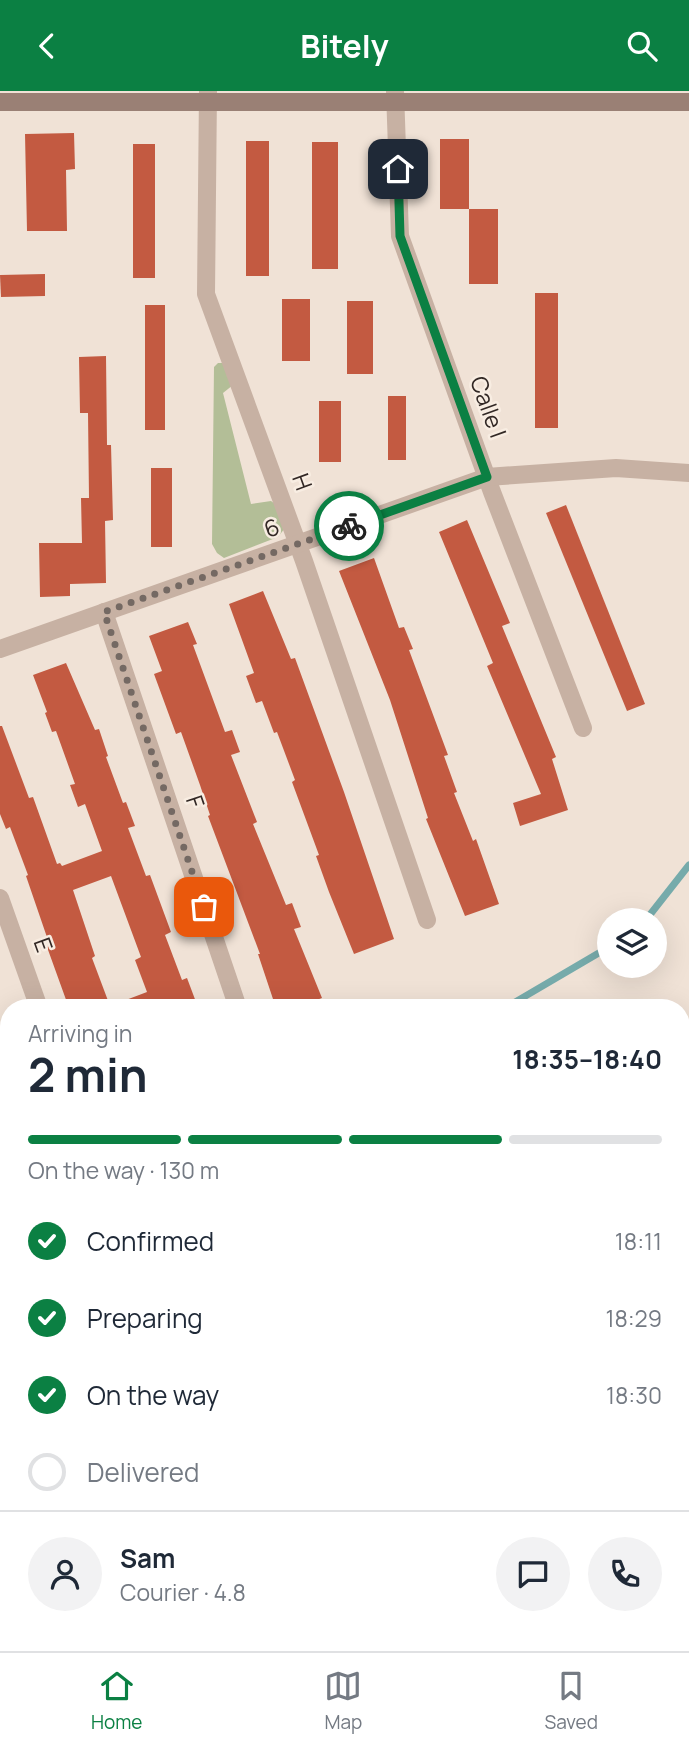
<!DOCTYPE html>
<meta charset="utf-8">
<style>
body{margin:0;font-family:Manrope,sans-serif;background:#f2f2f3;color:#1f2937;height:100vh;display:flex;flex-direction:column;font-size:26px;white-space:nowrap}
*{box-sizing:border-box;margin:0}
p{font-size:23px;color:#747a83}
.icon{flex:none;width:38px;height:38px;fill:none;stroke:currentColor;stroke-width:2;stroke-linecap:round;stroke-linejoin:round}
.map{position:relative;flex:1;overflow:hidden}
.details{position:absolute;left:0px;top:908px;width:690px;height:653px;display:flex;flex-direction:column;background:#fff;border-radius:28px 28px 0 0;box-shadow:0 7px 28px #0002}
.details>*{flex:none}
.buttons{position:absolute;left:597px;top:817px;display:grid;gap:14px}
.buttons a{display:grid;place-items:center;width:70px;height:70px;border-radius:50%;background:#fff;box-shadow:0 7px 28px #0002;font-size:35px}
.pin{position:absolute;display:grid;place-items:center;width:60px;height:60px;color:#fff;margin:-30px;border-radius:14px;box-shadow:0 4px 10px #0006}
.courier{position:absolute;display:grid;place-items:center;width:70px;height:70px;margin:-35px;border:5px solid #0b8043;border-radius:50%;background:#fff;color:#222;box-shadow:0 2px 9px #0007}
.headline em{font-style:normal;font-weight:700}
.headline div{display:flex;flex-direction:column-reverse}
.headline{display:flex;align-items:center;justify-content:space-between;height:119px;padding:0 28px}
h1{font-size:46px;font-weight:700;line-height:52px}
.bar{display:grid;grid-template-columns:repeat(4,1fr);gap:10px 7px;align-content:center;height:84px;padding:0 28px}
.bar i{height:9px;border-radius:5px;background:#e0e1e3}
.bar .selected{background:#0b8043}
.bar p{grid-column:span 4}
.line{display:flex;align-items:center;gap:18px;padding:0 28px;border-top:2px solid #e0e1e3}
.line div{flex:1}
.round{display:grid;place-items:center;flex:none;width:74px;height:74px;border-radius:37px;background:#f2f2f3}
ol{padding:0 28px;list-style:none}
li{display:flex;align-items:center;gap:21px;height:77px}
li p{margin-inline-start:auto}
li .icon{padding:7px;border-radius:50%;background:#0b8043;color:#fff;stroke-width:4}
li:last-child{color:#747a83}
li i{width:38px;height:38px;border:4px solid #e0e1e3;border-radius:50%}
header{display:flex;justify-content:space-between;align-items:center;height:91px;padding:0 28px;background:#0b8043;color:#fff;font-size:32px;font-weight:700}
.tab-bar{display:flex;justify-content:space-around;align-items:center;height:98px;border-top:2px solid #e0e1e3;background:#fff;font-size:19px;color:#747a83}
.tab-bar a{display:grid;justify-items:center;gap:4px}
.tab-bar .selected{color:#0b8043}
.map>svg:first-child{display:block}
</style>
<header><svg class="icon" aria-label="back" viewBox="0 0 24 24"><path d="M15 5l-7 7 7 7"/></svg>Bitely<svg class="icon" aria-label="search" viewBox="0 0 24 24"><circle cx="10" cy="10" r="6"/><path d="M15 15l6 6"/></svg></header>
<div class="map">
<svg width="689" height="1560" viewBox="0 0 689 1560">
<rect width="100%" height="100%" fill="#f0e2d6"/>
<g fill="#b3be97">
<polygon points="218,272 223,272 233,294 223,302 251,413 271,410 282,418 285,437 278,446 224,467 217,462 212,453 214,276"/>
<polygon points="9,1550 9,1552 375,1552 377,1560 0,1560 0,1556"/>
</g>
<g fill="none" stroke-linecap="round" stroke-linejoin="round">
<g stroke="#76abab" stroke-width="7">
<polyline points="645,830 689,774"/>
<polyline points="505,917 609,856"/>
<polyline points="110,1552 112,1560"/>
</g>
</g>
<g fill="#c35a41" fill-rule="evenodd">
<polygon points="74,42 75,78 66,79 67,140 27,140 25,43"/>
<rect x="440" y="48" width="29" height="70"/>
<rect x="246" y="50" width="23" height="135"/>
<rect x="312" y="51" width="26" height="127"/>
<rect x="133" y="53" width="22" height="134"/>
<rect x="469" y="118" width="29" height="75"/>
<polygon points="45,183 45,205 1,206 0,184"/>
<rect x="535" y="202" width="23" height="135"/>
<rect x="282" y="208" width="28" height="62"/>
<rect x="347" y="210" width="26" height="73"/>
<rect x="145" y="214" width="20" height="125"/>
<polygon points="106,265 107,354 111,354 113,429 105,430 106,492 70,493 70,505 40,506 39,452 82,452 81,407 89,407 88,322 80,322 79,266"/>
<rect x="388" y="305" width="18" height="64"/>
<rect x="319" y="310" width="22" height="61"/>
<rect x="151" y="377" width="21" height="79"/>
<polygon points="566,414 645,613 627,620 546,422"/>
<polygon points="467,429 510,532 502,535 556,666 552,668 568,719 520,735 513,712 541,703 487,575 493,572 439,441"/>
<polygon points="374,467 399,537 404,536 413,558 409,559 448,664 444,665 457,701 454,702 473,750 476,748 499,813 465,825 426,728 428,727 390,609 339,480"/>
<polygon points="263,500 291,568 295,567 344,701 394,848 354,863 329,801 316,765 319,764 292,691 295,689 277,641 274,642 262,610 256,612 246,585 254,582 229,513"/>
<polygon points="188,531 197,553 193,554 225,641 232,639 240,661 231,664 257,731 253,733 286,814 292,812 301,836 294,838 322,907 295,917 276,917 258,863 260,863 208,725 210,724 200,694 181,641 176,643 154,583 162,580 149,545"/>
<path d="M66 572 95 639 99 638 108 665 106 666 123 712 126 711 135 735 128 737 146 785 150 784 171 841 165 844 182 889 187 887 196 911 179 917H69L47 856 50 855 26 785 28 784 10 736 6 738 0 723V635H2L29 707 33 706 57 773 60 772 62 775 102 760 85 713 78 716 70 694 75 693 56 640 52 641 45 622 47 621 33 584ZM111 785 141 866 135 869 147 901 110 915 92 867 95 865 73 799Z"/>
</g>
<g fill="none" stroke-linecap="round" stroke-linejoin="round">
<g stroke="#c7b1a3" stroke-width="18">
<polyline points="208,0 206,203 304,470 427,829"/>
<polyline points="395,0 400,145 492,401 583,637"/>
<polyline points="104,521 238,917"/>
<polyline points="0,558 487,386 616,377 689,382"/>
<polyline points="0,807 39,917"/>
<polyline points="681,998 689,997"/>
<polyline points="0,1010 9,1007"/>
<polyline points="481,1552 481,1560"/>
</g>
<polyline stroke="#9a8075" stroke-width="18" points="0,11 689,11"/>
</g>
<g fill="none" stroke-linecap="round" stroke-linejoin="round">
<polyline stroke="#746963" stroke-width="7" stroke-dasharray="0 12.6" points="204,816 104,521 349,435"/>
<polyline stroke="#0b8043" stroke-width="9" points="349,435 487,386 400,145 398,78"/>
</g>
<g text-anchor="middle" stroke-width="5" stroke-linejoin="round" paint-order="stroke">
<g font-size="23" fill="#322825" stroke="#f8ede2">
<text transform="translate(488 316) rotate(70)" y="8">Calle I</text>
<text transform="translate(302 391) rotate(70)" y="8">H</text>
<text transform="translate(272 437) rotate(-19)" y="8">6</text>
<text transform="translate(195 711) rotate(71)" y="8">F</text>
<text transform="translate(43 854) rotate(70)" y="8">E</text>
</g>
</g>
</svg>
<div class="buttons">
<a><svg class="icon" aria-label="layers" viewBox="0 0 24 24"><path d="M12 4l9 5-9 5-9-5zM3 14l9 5 9-5"/></svg></a>
</div>
<div class="pin" style="left:204px;top:816px;background:#ea580c"><svg class="icon" aria-label="bag" viewBox="0 0 24 24"><path d="M5 8h14l-1 12H6zM9 8a3 3 0 0 1 6 0"/></svg></div>
<div class="pin" style="left:398px;top:78px;background:#1f2937"><svg class="icon" aria-label="home" viewBox="0 0 24 24"><path d="M3 11l9-7 9 7M6 9v11h12V9"/></svg></div>
<div class="courier" style="left:349px;top:435px"><svg class="icon" aria-label="bike" viewBox="0 0 24 24"><circle cx="6" cy="16" r="4"/><circle cx="18" cy="16" r="4"/><path d="M6 16l4-8h5l3 8M10 8l3 8H6M13 5h3"/></svg></div>
<section class="details">
<div class="headline"><div><h1>2 min</h1><p>Arriving in</p></div><em>18:35–18:40</em></div>
<div class="bar"><i class="selected"></i><i class="selected"></i><i class="selected"></i><i></i><p>On the way · 130 m</p></div>
<ol>
<li><svg class="icon" aria-label="check" viewBox="0 0 24 24"><path d="M5 12l5 5 9-10"/></svg>Confirmed<p>18:11</p></li>
<li><svg class="icon" aria-label="check" viewBox="0 0 24 24"><path d="M5 12l5 5 9-10"/></svg>Preparing<p>18:29</p></li>
<li><svg class="icon" aria-label="check" viewBox="0 0 24 24"><path d="M5 12l5 5 9-10"/></svg>On the way<p>18:30</p></li>
<li><i></i>Delivered</li>
</ol>
<div class="line" style="height:126px"><a class="round"><svg class="icon" aria-label="person" viewBox="0 0 24 24"><circle cx="12" cy="8" r="4"/><path d="M4 21q1-7 8-7t8 7"/></svg></a><div><b>Sam</b><p>Courier · 4.8</p></div><a class="round"><svg class="icon" aria-label="chat" viewBox="0 0 24 24"><path d="M4 5h16v11H9l-5 4z"/></svg></a><a class="round"><svg class="icon" aria-label="phone" viewBox="0 0 24 24"><path d="M5 4h4l2 5-3 2q2 4 5 5l2-3 5 2v4C11 20 4 13 5 4z"/></svg></a></div>
</section>
</div>
<nav class="tab-bar">
<a class="selected"><svg class="icon" aria-label="home" viewBox="0 0 24 24"><path d="M3 11l9-7 9 7M6 9v11h12V9"/></svg>Home</a>
<a><svg class="icon" aria-label="map" viewBox="0 0 24 24"><path d="M3 6l6-2 6 2 6-2v14l-6 2-6-2-6 2zM9 4v14M15 6v14"/></svg>Map</a>
<a><svg class="icon" aria-label="saved" viewBox="0 0 24 24"><path d="M7 4h10v16l-5-4-5 4z"/></svg>Saved</a>
</nav>
